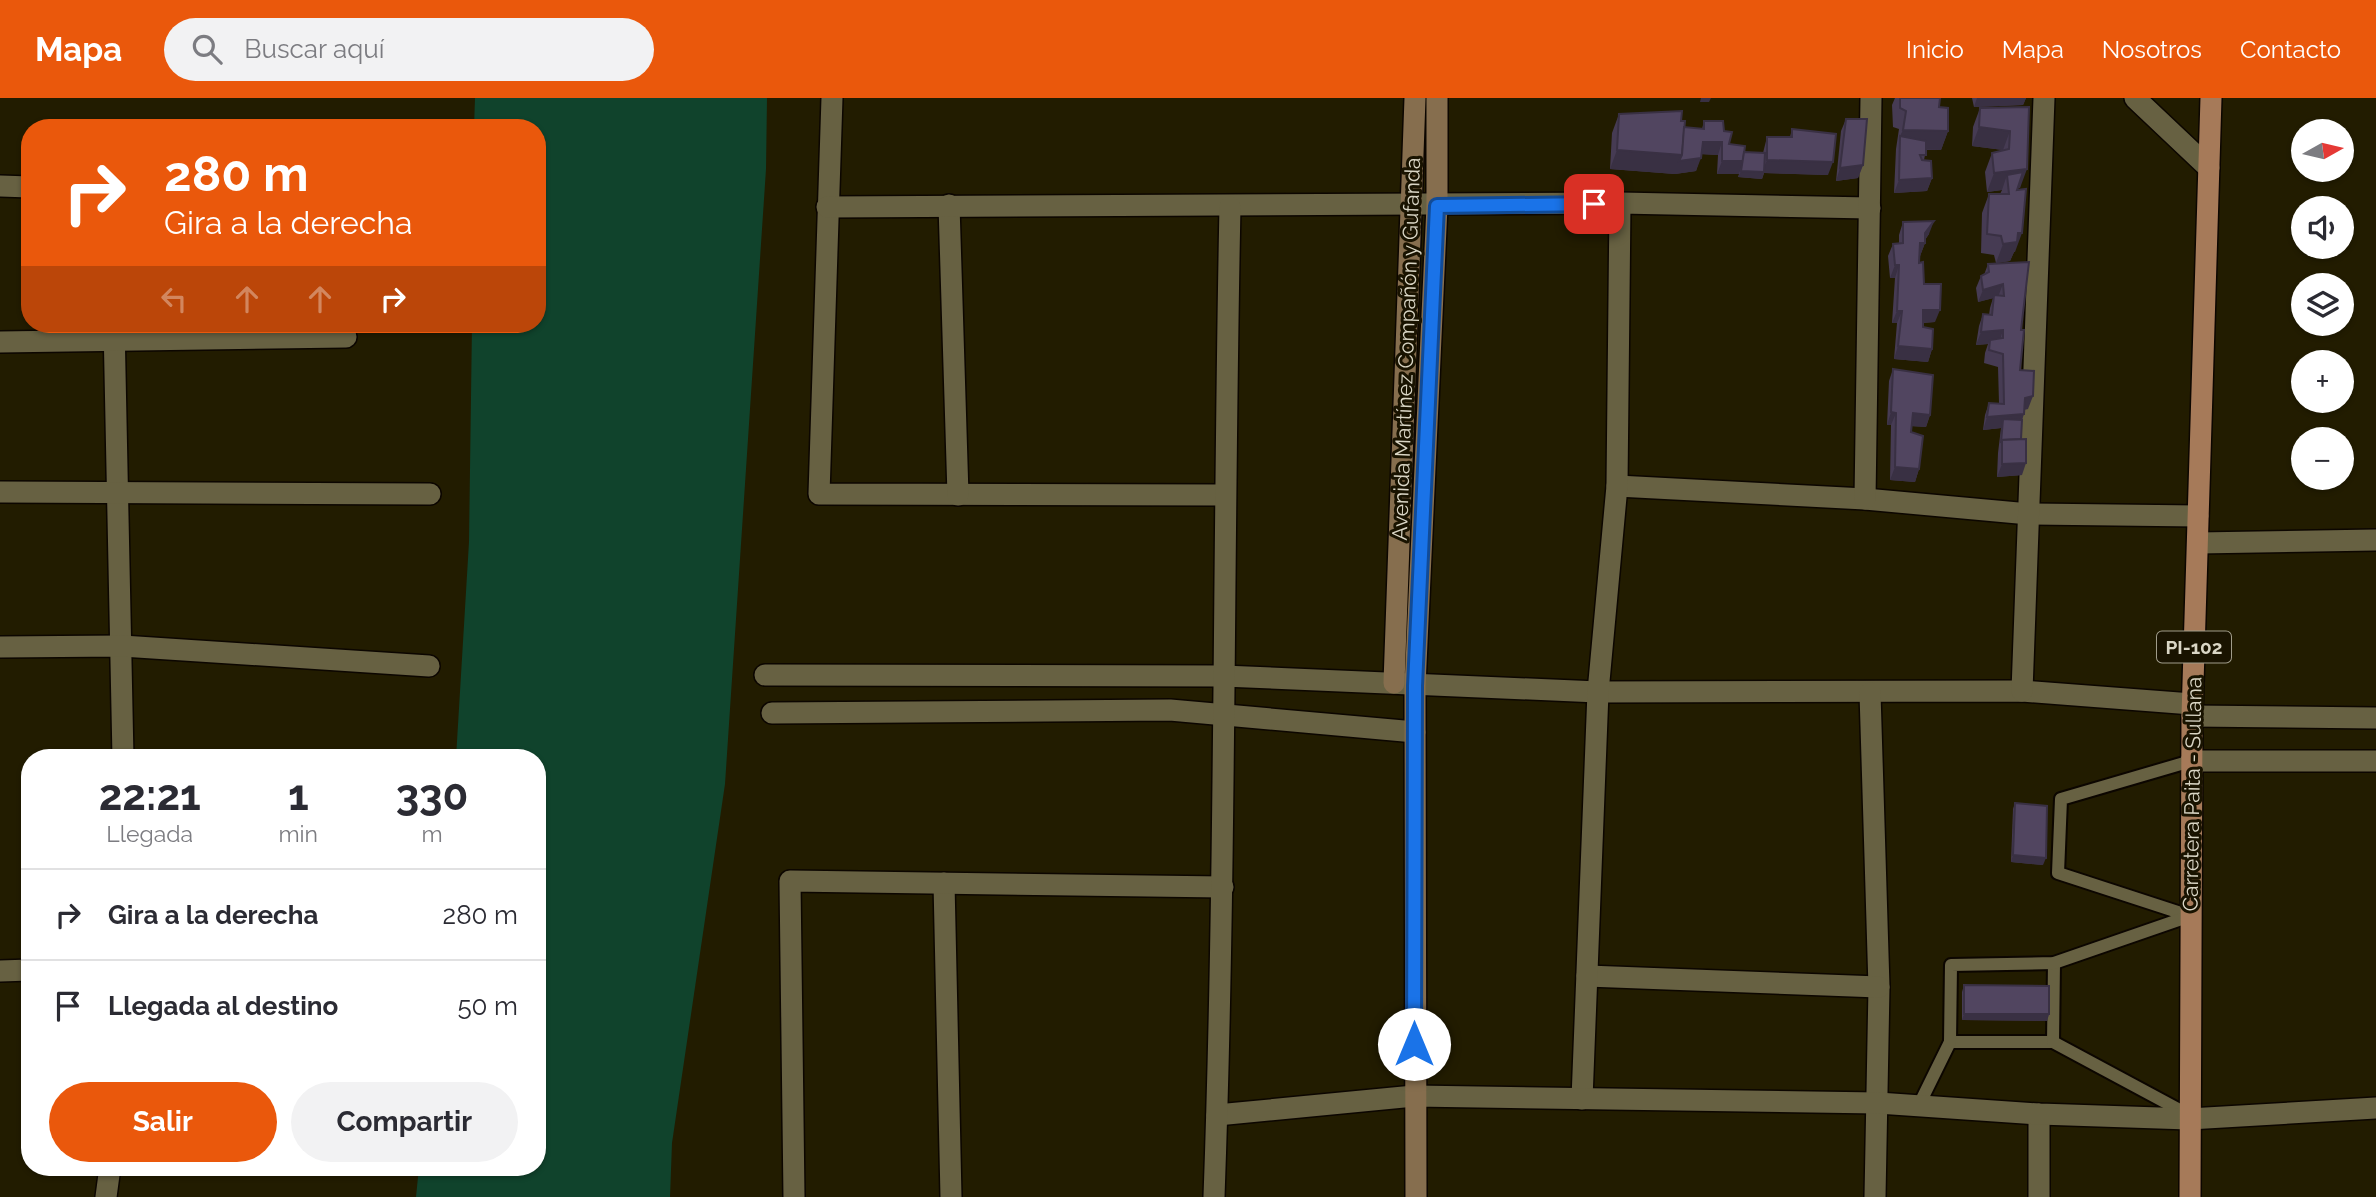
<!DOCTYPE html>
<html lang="es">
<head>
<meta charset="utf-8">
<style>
  :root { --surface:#fff; --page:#f2f2f3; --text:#2b2b33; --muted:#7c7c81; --line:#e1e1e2; --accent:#ea580c }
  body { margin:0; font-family:Raleway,sans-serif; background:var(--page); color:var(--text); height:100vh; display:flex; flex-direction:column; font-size:26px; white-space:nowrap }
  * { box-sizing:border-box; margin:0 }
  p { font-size:23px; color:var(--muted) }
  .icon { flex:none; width:38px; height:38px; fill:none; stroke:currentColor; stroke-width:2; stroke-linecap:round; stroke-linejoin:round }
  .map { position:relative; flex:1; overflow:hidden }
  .sheet { position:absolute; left:21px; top:651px; width:525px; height:427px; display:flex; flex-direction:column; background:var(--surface); border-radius:28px; box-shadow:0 2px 5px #0004 }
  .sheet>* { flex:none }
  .hud { position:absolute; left:21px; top:21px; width:525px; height:214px; border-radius:28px; box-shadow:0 2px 5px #0004; background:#ea580c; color:#fff; overflow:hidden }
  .needle { width:46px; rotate:82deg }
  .tools { position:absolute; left:2291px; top:21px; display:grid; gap:14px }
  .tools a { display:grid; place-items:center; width:63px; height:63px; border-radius:50%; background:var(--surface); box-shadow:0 2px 5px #0004; font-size:35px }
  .pin { position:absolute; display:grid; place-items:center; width:60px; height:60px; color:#fff; margin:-30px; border-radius:14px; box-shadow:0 4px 10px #0006 }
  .me { position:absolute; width:77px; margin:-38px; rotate:0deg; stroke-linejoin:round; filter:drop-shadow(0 0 5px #0008) }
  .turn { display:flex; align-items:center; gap:24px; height:147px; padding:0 28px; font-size:32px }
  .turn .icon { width:91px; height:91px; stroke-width:2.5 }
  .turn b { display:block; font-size:49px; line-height:60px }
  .lanes { display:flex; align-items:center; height:66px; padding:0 28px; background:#0003; justify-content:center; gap:35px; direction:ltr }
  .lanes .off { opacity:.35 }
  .eta { display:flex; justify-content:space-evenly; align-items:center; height:119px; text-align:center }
  .eta b { font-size:42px; font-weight:700; line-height:49px }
  .primary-button { display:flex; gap:14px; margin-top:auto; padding:14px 28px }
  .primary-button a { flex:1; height:80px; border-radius:42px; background:var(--accent); color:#fff; font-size:28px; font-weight:700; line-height:80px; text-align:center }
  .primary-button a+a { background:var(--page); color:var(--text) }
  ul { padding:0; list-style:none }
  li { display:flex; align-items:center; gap:21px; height:91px; padding:0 28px; border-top:2px solid var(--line) }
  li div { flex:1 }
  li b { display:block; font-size:26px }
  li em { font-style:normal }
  header { display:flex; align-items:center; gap:42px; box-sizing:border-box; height:98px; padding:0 35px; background:var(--accent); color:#fff }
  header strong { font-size:33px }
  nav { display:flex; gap:38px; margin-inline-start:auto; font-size:24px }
  .search { width:490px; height:63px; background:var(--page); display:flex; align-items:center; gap:18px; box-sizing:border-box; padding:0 24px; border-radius:38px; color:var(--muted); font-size:26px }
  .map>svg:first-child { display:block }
</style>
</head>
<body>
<header>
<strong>Mapa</strong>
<div class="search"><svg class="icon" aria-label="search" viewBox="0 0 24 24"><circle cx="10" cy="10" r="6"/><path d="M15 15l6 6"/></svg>Buscar aquí</div>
<nav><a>Inicio</a><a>Mapa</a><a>Nosotros</a><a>Contacto</a></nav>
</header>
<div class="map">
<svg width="2376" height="1099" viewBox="0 0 2376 1099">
  <rect width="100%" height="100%" fill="#221c00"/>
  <polygon fill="#10432c" points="475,0 767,0 766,71 725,686 672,1045 670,1099 416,1099 419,1069 537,1069 537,660 456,660 469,444 472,226 537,226 537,30 474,30"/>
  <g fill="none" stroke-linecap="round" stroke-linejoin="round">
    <defs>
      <g id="lane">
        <polyline points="2190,818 2058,775 2061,701 2191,663"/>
        <polyline points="1950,944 2053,944 2189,1017"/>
        <polyline points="2053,944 2054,865"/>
        <polyline points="1919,1007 1950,944 1951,867 2054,865 2190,818"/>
      </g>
      <g id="street">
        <polyline points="832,0 819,396 1224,397"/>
        <polyline points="2135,0 2209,70"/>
        <polyline points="0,88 30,89"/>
        <polyline points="949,107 958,397"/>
        <polyline points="827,109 1620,105 1870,110"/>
        <polyline points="114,226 123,660"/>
        <polyline points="0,244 346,239"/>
        <polyline points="1617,388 1865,401 2029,416 2198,418"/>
        <polyline points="0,394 430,396"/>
        <polyline points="1865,401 1871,0"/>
        <polyline points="2198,445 2376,442"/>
        <polyline points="0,549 122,548 429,568"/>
        <polyline points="765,577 1223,578 1598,594 2022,593 2192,606"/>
        <polyline points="2022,593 2044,0"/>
        <polyline points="1870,595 1879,889 1875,1099"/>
        <polyline points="772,615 1170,612 1415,634"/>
        <polyline points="2192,618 2376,620"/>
        <polyline points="2191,663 2376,663"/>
        <polyline points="944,785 951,1099"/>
        <polyline points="0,873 30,872"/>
        <polyline points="1587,878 1879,889"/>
        <polyline points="1582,1001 1598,594 1617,388 1620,105"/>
        <polyline points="2039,1016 2039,1099"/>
        <polyline points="1217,1017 1414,998 1878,1005 2039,1016 2189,1021 2376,1010"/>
        <polyline points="106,1099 110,1069"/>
        <polyline points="794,1099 790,783 1223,789"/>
        <path d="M1214 1099C1226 769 1223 439 1230 109"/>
      </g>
      <g id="secondary">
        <polyline points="1394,585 1415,0"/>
        <polyline points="1416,1099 1415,588 1437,108 1437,0"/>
      </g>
      <polyline id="primary" points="2190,1099 2192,618 2211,0"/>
    </defs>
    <use href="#lane" stroke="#0c0600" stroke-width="16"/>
    <use href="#street" stroke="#0c0600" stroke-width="24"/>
    <use href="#secondary" stroke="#0c0600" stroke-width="24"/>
    <use href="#primary" stroke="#0c0600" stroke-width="24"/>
    <use href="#lane" stroke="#676142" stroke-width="12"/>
    <use href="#street" stroke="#676142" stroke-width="21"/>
    <use href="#secondary" stroke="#866e4e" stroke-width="21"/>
    <use href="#primary" stroke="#a67a59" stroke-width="21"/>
  </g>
  <g fill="#463b53">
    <polygon points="1895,0 1940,0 1939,9 1948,33 1941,52 1926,52 1924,62 1932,80 1927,93 1894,95 1896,51 1899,31 1893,29 1892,7"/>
    <polygon points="1972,0 2026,0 2023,7 1974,9"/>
    <polygon points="2029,9 2020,90 2018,90 2015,154 2014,154 2010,163 1996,165 1994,157 1981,155 1982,115 1989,96 2000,96 2002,92 1987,94 1985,74 1992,55 2003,52 1972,48 1973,29 1980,10"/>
    <polygon points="1619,16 1681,23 1684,29 1702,31 1704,23 1724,33 1729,46 1744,54 1763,55 1767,39 1790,39 1792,31 1828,77 1764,75 1762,81 1738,79 1739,76 1717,76 1718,57 1701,56 1696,73 1675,76 1610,71 1612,35"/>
    <polygon points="1846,21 1863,67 1858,80 1836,83 1841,33"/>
    <polygon points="1903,124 1929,136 1925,142 1925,145 1920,158 1919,165 1924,186 1935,224 1923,225 1923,229 1932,251 1928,264 1894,261 1897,225 1892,225 1895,180 1890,180 1888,158 1893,146 1899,145 1899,137"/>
    <polygon points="2029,164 2021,232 2020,272 2028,311 2024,312 2022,322 2021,341 2022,377 1997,379 1998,355 2001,330 1983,332 1985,317 1989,305 1999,305 1998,269 1984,265 1985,255 1988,246 1976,247 1979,228 1983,216 1989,217 1990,210 1993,200 1978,204 1976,190 1981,178 1984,177 1988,166"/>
    <polygon points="1893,271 1930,317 1926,329 1912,328 1911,334 1919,371 1915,384 1890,382 1891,327 1887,327 1889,283"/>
    <polygon points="2015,705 2043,767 2011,764 2013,711"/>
    <polygon points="1964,887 2049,916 2047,923 1962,922 1962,894"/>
  </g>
  <g fill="#393043">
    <polygon points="1701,0 1711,0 1709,4 1700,4"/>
    <polygon points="1977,0 2026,0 2023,7 1974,9"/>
    <polygon points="1979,29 2010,33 2003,52 1972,48"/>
    <polygon points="1903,32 1948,33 1941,52 1900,51 1900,38"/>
    <polygon points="1703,44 1722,44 1718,57 1698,56"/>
    <polygon points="1617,52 1682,57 1701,60 1696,73 1675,76 1610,71"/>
    <polygon points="1767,62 1833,64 1828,77 1764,75 1762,81 1738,79 1741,73 1762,74"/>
    <polygon points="1722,63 1743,63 1739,76 1717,76"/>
    <polygon points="1863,67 1858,80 1836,83 1840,70"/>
    <polygon points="2027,71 2020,90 2008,91 2007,77 2002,92 1987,94 1994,75"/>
    <polygon points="1932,80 1927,93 1894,95 1899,82"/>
    <polygon points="1934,123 1929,136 1922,145 1925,145 1920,158 1916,158 1925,135"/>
    <polygon points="2018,135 2022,135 2015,154 2014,154 2010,163 1996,165 2003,146"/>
    <polygon points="1895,167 1899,167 1895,180 1890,180"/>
    <polygon points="2003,186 1998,199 1978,204 1983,192"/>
    <polygon points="1923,212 1940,212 1935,224 1918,225"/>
    <polygon points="1897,213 1902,213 1897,225 1892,225"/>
    <polygon points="2003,232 1999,245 1990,242 1988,246 1976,247 1981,234"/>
    <polygon points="1898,248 1932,251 1928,264 1894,261"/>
    <polygon points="2033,298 2028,311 2020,312 2025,300"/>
    <polygon points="1891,314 1896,315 1891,327 1887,327"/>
    <polygon points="1913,315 1930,317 1926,329 1908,328"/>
    <polygon points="2024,316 2020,328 1983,332 1987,319"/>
    <polygon points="2026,365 2022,377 1997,379 2002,366"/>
    <polygon points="1895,369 1919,371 1915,384 1890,382"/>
    <polygon points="2013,757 2046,760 2043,767 2011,764"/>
    <polygon points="1964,916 2049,916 2047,923 1962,922"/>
  </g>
  <g fill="#514560" stroke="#393043" stroke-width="2">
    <polygon points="1900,0 1940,0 1939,9 1948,10 1948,33 1903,32 1906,13 1900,10"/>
    <polygon points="2029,9 2027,71 1994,75 1992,55 2009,51 2010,33 1979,29 1980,10"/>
    <polygon points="1682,13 1681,23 1685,23 1682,57 1617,52 1619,16"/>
    <polygon points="1846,21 1867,21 1863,67 1840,70"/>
    <polygon points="1704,23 1723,23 1724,33 1732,34 1729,46 1745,48 1743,63 1722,63 1722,44 1703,44 1701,60 1679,63 1682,57 1684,29 1704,31"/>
    <polygon points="1792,31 1836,36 1833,64 1767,62 1767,39 1792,39"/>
    <polygon points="1900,38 1926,43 1926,57 1920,57 1922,62 1931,63 1932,80 1899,82"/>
    <polygon points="1744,54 1765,55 1764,74 1741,73"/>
    <polygon points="2023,74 2017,92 2026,91 2022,135 2018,135 2017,144 2003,146 2001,138 1987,136 1989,96 2009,96 2007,77"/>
    <polygon points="1934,123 1925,135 1925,145 1920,145 1919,165 1923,164 1924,186 1941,186 1940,212 1923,212 1923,229 1933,231 1932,251 1898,248 1902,213 1897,213 1899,167 1895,167 1893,146 1903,145 1903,124"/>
    <polygon points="2029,164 2021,232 2024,232 2020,272 2034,273 2033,298 2025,300 2024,316 1987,319 1989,305 2004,306 2003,256 1989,252 1990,242 2003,240 2003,232 1981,234 1983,216 1992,217 1994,197 2004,198 2003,186 1983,192 1981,178 1989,174 1988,166"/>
    <polygon points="1893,271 1933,277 1930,317 1913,315 1911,334 1923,338 1919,371 1895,369 1896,315 1891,314"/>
    <polygon points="2003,321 2022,322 2021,341 2002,342 2001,345"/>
    <polygon points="2026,341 2026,365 2002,366 2002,342"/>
    <polygon points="2015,705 2047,708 2046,760 2013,757"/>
    <polygon points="1964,887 2049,888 2049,916 1964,916"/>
  </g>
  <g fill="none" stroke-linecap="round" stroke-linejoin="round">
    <defs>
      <polyline id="route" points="1414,946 1415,588 1437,108 1594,106"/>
    </defs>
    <use href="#route" stroke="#114b97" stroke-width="18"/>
    <use href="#route" stroke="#1a73e8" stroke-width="12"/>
  </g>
  <g text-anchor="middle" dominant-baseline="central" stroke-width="6" stroke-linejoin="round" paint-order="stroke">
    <rect fill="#191300" stroke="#a09c8a" stroke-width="2" x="2157" y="533.5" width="74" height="31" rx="5"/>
    <g font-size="19" font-weight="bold" fill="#dad6c5">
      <text x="2194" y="549">PI-102</text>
    </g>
    <g font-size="21" fill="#dad6c5" stroke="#191300">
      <text transform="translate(1406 251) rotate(-88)">Avenida Martínez Compañón y Gufanda</text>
      <text transform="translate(2192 696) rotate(-89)">Carretera Paita - Sullana</text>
    </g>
  </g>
</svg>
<div class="tools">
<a><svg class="needle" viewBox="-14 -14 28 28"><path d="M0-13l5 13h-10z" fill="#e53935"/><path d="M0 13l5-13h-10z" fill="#7c7c81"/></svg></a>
<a><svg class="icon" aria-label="sound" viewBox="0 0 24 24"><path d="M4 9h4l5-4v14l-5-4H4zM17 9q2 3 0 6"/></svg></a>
<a><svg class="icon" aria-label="layers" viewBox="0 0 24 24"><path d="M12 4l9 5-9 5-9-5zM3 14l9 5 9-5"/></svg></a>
<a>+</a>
<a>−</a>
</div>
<div class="pin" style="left:1594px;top:106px;background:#d93025"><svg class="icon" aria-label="arrive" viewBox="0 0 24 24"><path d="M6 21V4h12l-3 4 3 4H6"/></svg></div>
<svg class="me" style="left:1414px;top:946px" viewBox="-20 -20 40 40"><circle r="19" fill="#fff"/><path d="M0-13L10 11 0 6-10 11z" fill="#1a73e8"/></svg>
<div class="hud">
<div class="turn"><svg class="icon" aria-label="right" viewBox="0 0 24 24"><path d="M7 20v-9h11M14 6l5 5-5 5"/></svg><div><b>280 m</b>Gira a la derecha</div></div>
<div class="lanes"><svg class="icon off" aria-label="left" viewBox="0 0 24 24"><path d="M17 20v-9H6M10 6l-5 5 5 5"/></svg><svg class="icon off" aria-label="ahead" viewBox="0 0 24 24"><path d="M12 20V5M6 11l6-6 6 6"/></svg><svg class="icon off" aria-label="ahead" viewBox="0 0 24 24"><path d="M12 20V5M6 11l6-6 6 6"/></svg><svg class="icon" aria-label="right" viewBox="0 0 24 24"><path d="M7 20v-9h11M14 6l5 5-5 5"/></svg></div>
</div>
<section class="sheet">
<div class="eta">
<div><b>22:21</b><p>Llegada</p></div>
<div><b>1</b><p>min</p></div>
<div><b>330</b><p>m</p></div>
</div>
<ul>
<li><svg class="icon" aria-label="right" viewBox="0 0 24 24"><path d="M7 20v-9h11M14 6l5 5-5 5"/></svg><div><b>Gira a la derecha</b></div><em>280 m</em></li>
<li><svg class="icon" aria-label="arrive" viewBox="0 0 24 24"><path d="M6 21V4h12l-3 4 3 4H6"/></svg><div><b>Llegada al destino</b></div><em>50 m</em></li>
</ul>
<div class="primary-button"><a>Salir</a><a>Compartir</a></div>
</section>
</div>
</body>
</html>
